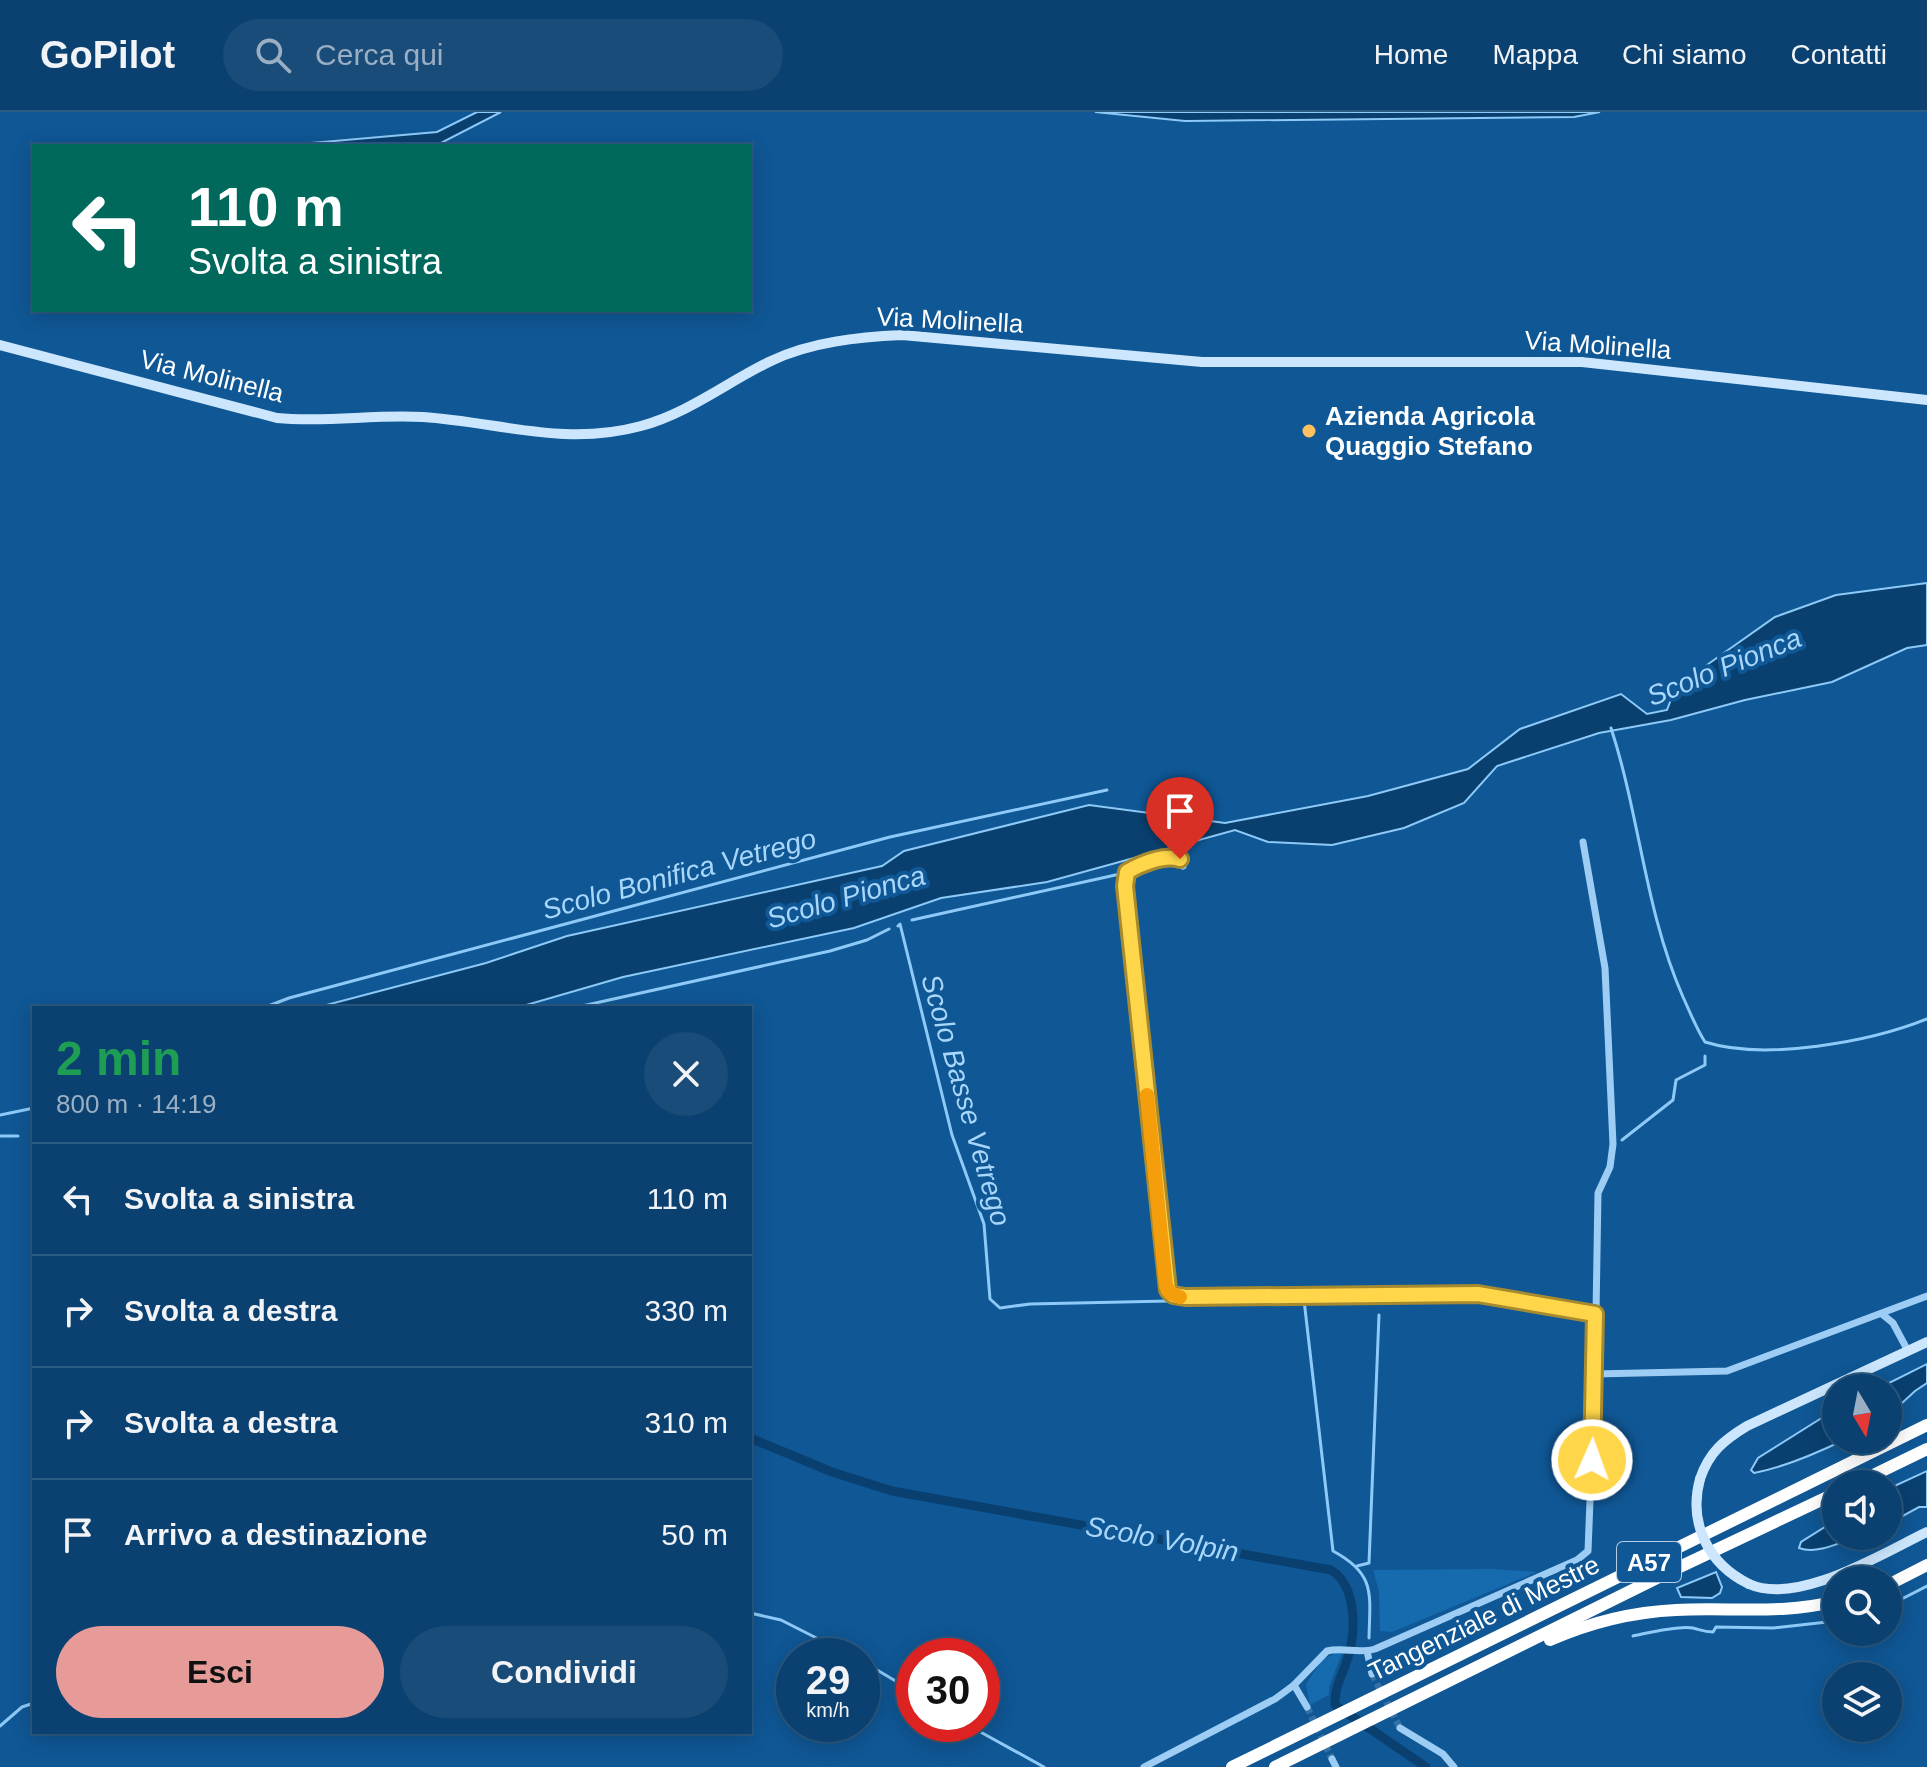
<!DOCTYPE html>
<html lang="it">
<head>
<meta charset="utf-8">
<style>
  :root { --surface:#0b4170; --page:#194c78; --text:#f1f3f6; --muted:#9aafc3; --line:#2b5a83; --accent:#e69b98 }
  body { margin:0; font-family:Helvetica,sans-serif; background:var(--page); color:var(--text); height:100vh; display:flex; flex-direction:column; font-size:30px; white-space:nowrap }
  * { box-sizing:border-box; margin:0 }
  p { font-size:26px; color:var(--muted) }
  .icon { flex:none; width:44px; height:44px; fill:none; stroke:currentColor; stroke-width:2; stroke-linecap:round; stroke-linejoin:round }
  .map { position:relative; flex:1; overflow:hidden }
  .drawer { position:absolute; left:32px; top:894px; width:720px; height:728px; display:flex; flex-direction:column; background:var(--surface); border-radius:0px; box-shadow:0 4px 20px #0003,0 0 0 2px var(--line) }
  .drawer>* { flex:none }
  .banner { position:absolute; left:32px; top:32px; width:720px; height:168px; border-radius:0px; box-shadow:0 4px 20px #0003,0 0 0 2px var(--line); background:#00695c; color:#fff; overflow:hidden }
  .needle { width:52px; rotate:170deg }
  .tools { position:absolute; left:1822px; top:1262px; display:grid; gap:16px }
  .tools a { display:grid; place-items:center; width:80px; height:80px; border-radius:50%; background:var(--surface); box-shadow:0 4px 20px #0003,0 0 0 2px var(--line); font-size:40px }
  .speed { position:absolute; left:776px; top:1526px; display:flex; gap:16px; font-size:40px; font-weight:700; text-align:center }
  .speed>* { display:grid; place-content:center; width:104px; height:104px; border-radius:50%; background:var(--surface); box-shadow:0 4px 20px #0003,0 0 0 2px var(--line); line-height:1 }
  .speed small { font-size:20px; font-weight:400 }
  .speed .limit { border:12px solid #d22; background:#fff; color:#111 }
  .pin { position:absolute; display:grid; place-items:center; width:68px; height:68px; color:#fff; margin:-82px -34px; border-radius:50% 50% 50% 0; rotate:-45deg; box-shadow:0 0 8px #0007 }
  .pin .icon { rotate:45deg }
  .me { position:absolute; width:88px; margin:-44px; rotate:2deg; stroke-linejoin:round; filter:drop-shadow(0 0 6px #0008) }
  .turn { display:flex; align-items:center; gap:28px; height:168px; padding:0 24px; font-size:36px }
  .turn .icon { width:104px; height:104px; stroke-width:2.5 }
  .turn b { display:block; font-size:56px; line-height:68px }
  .round { display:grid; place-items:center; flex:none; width:84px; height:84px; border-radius:42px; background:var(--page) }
  .head { display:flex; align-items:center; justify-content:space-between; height:136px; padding:0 24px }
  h1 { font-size:48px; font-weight:700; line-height:60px; color:#1e9e55 }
  .primary-button { display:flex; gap:16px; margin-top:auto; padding:16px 24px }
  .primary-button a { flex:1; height:92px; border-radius:48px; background:var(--accent); color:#111; font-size:32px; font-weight:700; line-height:92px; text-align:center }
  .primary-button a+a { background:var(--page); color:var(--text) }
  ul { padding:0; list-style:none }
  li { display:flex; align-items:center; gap:24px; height:112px; padding:0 24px; border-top:2px solid var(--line) }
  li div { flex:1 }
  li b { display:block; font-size:30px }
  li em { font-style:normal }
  header { display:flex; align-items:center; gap:48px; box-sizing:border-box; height:112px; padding:0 40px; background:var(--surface); border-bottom:2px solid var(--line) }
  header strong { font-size:38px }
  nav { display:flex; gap:44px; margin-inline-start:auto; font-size:28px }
  .search { width:560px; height:72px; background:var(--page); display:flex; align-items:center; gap:20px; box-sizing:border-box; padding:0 28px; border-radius:44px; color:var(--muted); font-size:30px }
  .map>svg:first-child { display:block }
</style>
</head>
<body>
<header>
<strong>GoPilot</strong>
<div class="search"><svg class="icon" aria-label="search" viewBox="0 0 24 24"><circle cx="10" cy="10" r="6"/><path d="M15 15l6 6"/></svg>Cerca qui</div>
<nav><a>Home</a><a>Mappa</a><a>Chi siamo</a><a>Contatti</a></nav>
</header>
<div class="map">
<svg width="1927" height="1655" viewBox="0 0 1927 1655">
  <rect width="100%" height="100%" fill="#0f5795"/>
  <g fill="#166baf">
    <polygon points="1493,1457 1537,1460 1392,1520 1380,1519 1379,1479 1373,1458"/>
    <polygon points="1336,1541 1342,1541 1329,1575 1329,1583 1310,1593 1306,1572 1322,1548"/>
  </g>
  <g fill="#094070" stroke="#8ecaf8" stroke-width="2">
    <polygon points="477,0 501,0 439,32 277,34 437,20"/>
    <polygon points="1095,0 1600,0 1574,5 1185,9"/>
    <polygon points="1927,471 1927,533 1907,536 1832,570 1745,588 1671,608 1599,621 1497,654 1464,691 1404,716 1332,733 1268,730 1235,718 1047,770 941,786 854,816 623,865 516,896 315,896 486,851 567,824 882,754 904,739 1089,693 1225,711 1368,684 1468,657 1520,617 1621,582 1647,602 1667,598 1678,569 1704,555 1775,505 1836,483"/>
    <polygon points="1927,1252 1927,1271 1915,1279 1888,1304 1888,1276 1879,1276"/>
    <path d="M1836 1297V1328H1844C1815 1342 1785 1355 1754 1361L1751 1358 1758 1346Z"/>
    <polygon points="1927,1359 1927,1395 1919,1395 1888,1412 1888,1377"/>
    <path d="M1836 1408V1424H1859C1841 1430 1817 1443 1799 1436L1801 1430Z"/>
    <polygon points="1716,1460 1722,1475 1720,1481 1712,1486 1681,1485 1677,1476"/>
  </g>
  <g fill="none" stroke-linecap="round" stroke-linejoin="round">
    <g stroke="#8ecaf8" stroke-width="3">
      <path d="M1611 616C1640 705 1645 799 1683 885 1690 900 1696 916 1705 930 1765 949 1870 930 1927 907"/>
      <polyline points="912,808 1120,762"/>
      <polyline points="898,814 900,812 952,1023 984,1112 990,1187 1000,1196 1030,1192 1215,1188"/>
      <polyline points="263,896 289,886 890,725 1107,678"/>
      <polyline points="573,896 830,839 867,828 889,817"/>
      <polyline points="0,1003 34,996"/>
      <polyline points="0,1024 18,1024"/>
      <polyline points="1622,1028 1673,988 1676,968 1705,953 1705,944"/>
      <polyline points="1222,1188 1291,1188"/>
      <polyline points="1301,1188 1379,1187"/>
      <path d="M1304 1188 1333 1439C1376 1462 1370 1482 1369 1526"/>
      <polyline points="1357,1454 1369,1451 1379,1203"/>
      <polyline points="1888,1494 1927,1474"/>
      <polyline points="750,1501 781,1508 852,1544"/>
      <path d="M1633 1524C1648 1521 1679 1513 1693 1516 1701 1518 1704 1520 1713 1520L1716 1515 1773 1516 1836 1509"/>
      <polyline points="862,1549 914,1580"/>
      <polyline points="966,1612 1044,1655"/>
      <polyline points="0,1614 22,1595 34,1591"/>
    </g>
    <path stroke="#094070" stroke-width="9" d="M750 1326 832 1360 892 1379 1331 1458C1357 1474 1356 1519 1348 1545 1343 1563 1334 1574 1335 1593L1426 1655"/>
    <g stroke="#3370a5" stroke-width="7" stroke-dasharray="7 3.5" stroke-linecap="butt">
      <polyline points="1372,1562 1400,1616"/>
      <polyline points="1307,1595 1332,1647"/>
    </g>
    <g stroke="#9dcdf4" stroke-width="7">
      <path d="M1183 754 1180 747C1164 742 1140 752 1127 760L1125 774 1164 1162 1170 1181 1185 1185 1478 1182 1595 1202"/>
      <polyline points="1882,1202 1893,1211 1908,1239"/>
      <polyline points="1595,1262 1727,1259 1927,1184"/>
      <polyline points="1367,1539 1372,1562"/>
      <polyline points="1294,1573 1307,1595"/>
      <polyline points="1400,1616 1443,1642 1454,1655"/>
      <polyline points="1332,1647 1336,1655"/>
      <path d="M1144 1655 1275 1587 1294 1573 1327 1539C1343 1535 1359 1542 1375 1537L1577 1448 1588 1439 1595 1262 1598 1081 1610 1055 1613 1032 1605 856 1583 730"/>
    </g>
    <g stroke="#cce7fd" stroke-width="10">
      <path d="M0 233 277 306C326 311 374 302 423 305 499 310 564 335 641 314 689 301 727 270 771 249 810 230 859 225 902 223L1202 250H1582L1927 288"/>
      <path d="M1700 1367C1709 1340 1724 1328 1747 1314L1927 1230"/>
      <path d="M1749 1472C1798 1494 1881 1442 1927 1420"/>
    </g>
    <g stroke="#fff" stroke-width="12">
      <polyline points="1855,1372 1927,1337"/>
      <polyline points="1888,1473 1927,1453"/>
      <path d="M1550 1528C1589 1511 1633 1500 1676 1498 1729 1495 1783 1503 1836 1489"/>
      <polyline points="1232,1655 1927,1313"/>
      <polyline points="1275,1655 1669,1460 1836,1381"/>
    </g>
    <path stroke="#cce7fd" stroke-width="10" d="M1700 1367C1688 1411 1708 1452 1749 1472"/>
  </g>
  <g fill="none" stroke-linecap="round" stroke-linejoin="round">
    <defs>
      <path id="route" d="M1180 747C1164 742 1140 752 1127 760L1125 774 1168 1178 1173 1183 1185 1185 1478 1182 1595 1202 1592 1348"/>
    </defs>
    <use href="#route" stroke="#a68a30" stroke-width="20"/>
    <use href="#route" stroke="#ffd54a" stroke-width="14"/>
    <polyline stroke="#f59e0b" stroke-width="14" points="1147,983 1166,1174 1170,1181 1180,1185"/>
  </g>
  <circle fill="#ffc160" stroke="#0f5795" stroke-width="3" cx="1309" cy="319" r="8"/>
  <g text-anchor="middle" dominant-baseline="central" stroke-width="8" stroke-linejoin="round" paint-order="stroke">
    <rect fill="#0f5795" stroke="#b7cddf" stroke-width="2" x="1617" y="1430" width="64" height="40" rx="6"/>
    <g font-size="24" font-weight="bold" fill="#fff">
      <text x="1649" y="1450">A57</text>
    </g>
    <g font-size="26" fill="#fff" stroke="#0f5795">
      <text transform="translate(950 208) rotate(3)">Via Molinella</text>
      <text transform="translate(1598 233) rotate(4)">Via Molinella</text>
      <text transform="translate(212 264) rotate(14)">Via Molinella</text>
      <text transform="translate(1484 1506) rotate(-26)">Tangenziale di Mestre</text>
    </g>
    <g font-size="26" font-weight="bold" fill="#fff" stroke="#0f5795" text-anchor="start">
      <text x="1325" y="304">Azienda Agricola<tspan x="1325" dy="30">Quaggio Stefano</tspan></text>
    </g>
    <g font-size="28" font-style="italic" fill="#a9d7fb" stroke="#0f5795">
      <text transform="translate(1724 555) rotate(-22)">Scolo Pionca</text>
      <text transform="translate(679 762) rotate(-15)">Scolo Bonifica Vetrego</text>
      <text transform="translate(846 785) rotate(-16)">Scolo Pionca</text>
      <text transform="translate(966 988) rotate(74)">Scolo Basse Vetrego</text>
      <text transform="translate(1162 1427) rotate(10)">Scolo Volpin</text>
    </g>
  </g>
</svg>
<div class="tools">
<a><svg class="needle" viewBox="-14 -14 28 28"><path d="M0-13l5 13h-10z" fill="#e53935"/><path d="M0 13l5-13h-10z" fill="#9aafc3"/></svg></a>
<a><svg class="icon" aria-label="sound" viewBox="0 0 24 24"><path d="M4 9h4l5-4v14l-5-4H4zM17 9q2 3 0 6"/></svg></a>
<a><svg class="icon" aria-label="search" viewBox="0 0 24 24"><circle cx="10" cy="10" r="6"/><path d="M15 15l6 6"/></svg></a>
<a><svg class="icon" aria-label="layers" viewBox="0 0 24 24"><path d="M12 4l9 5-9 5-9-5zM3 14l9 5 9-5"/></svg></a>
</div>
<div class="speed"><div>29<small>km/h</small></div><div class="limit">30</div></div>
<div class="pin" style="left:1180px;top:747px;background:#d93025"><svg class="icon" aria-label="arrive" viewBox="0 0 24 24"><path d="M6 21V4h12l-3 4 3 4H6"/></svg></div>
<svg class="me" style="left:1592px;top:1348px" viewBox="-20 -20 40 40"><circle r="17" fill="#ffd54a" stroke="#fff" stroke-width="3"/><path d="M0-11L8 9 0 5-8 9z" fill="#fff"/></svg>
<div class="banner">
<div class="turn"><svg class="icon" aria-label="left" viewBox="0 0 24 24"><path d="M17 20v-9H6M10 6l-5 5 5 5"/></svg><div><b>110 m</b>Svolta a sinistra</div></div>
</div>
<section class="drawer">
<div class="head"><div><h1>2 min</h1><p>800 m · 14:19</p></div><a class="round"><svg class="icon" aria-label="close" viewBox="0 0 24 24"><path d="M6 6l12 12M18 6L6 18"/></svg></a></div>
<ul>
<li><svg class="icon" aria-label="left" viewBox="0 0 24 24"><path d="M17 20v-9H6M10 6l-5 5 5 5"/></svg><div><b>Svolta a sinistra</b></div><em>110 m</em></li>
<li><svg class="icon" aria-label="right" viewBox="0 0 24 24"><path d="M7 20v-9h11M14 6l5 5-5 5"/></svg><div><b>Svolta a destra</b></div><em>330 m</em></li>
<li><svg class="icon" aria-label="right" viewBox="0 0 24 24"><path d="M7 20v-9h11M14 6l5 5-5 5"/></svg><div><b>Svolta a destra</b></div><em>310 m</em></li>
<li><svg class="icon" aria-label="arrive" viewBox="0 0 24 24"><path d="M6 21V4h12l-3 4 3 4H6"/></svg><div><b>Arrivo a destinazione</b></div><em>50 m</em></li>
</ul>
<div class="primary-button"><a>Esci</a><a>Condividi</a></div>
</section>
</div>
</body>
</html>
